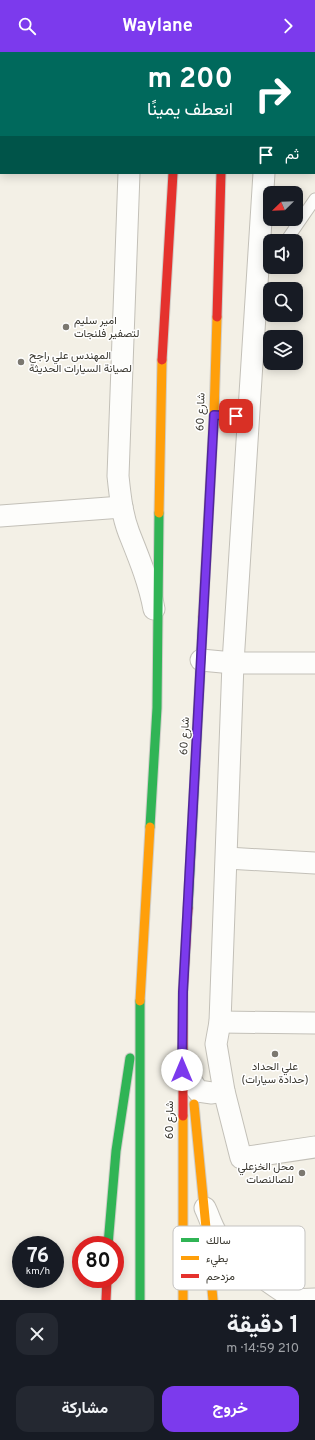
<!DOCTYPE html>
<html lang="ar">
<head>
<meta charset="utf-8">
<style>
  :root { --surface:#171b24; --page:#242831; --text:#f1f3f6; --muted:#9ea1a6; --accent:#7c3aed }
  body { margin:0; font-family:Overpass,Vazirmatn,sans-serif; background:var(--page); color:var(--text); direction:rtl; height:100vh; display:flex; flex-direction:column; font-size:15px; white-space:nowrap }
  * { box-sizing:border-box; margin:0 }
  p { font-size:13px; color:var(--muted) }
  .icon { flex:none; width:22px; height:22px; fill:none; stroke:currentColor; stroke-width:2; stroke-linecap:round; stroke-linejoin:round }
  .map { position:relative; height:1248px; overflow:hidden; direction:ltr }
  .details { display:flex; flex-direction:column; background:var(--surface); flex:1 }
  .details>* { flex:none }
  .banner { position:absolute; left:0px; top:0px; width:315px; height:122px; box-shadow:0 2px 10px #0003; direction:rtl; background:#00695c; color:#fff; overflow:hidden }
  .needle { width:26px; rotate:247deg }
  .buttons { position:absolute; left:263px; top:134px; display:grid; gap:8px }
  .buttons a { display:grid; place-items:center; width:40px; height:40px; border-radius:8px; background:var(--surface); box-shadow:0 2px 10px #0003; font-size:20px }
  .speed { position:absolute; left:12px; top:1184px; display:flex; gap:8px; font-size:20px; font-weight:700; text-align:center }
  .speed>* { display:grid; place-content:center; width:52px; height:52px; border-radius:50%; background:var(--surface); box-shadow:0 2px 10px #0003; line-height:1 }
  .speed small { font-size:10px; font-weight:400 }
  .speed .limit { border:6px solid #d22; background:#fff; color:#111 }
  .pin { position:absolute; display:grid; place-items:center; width:34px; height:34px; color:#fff; margin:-17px; border-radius:8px; box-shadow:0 2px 6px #0006 }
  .me { position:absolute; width:44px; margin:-22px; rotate:0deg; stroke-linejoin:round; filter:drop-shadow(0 0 3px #0008) }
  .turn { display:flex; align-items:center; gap:14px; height:84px; padding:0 16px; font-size:18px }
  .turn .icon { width:52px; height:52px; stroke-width:2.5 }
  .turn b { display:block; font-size:28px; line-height:34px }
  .then { display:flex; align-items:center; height:38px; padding:0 16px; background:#0003; gap:8px; font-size:15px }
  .round { display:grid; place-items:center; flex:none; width:42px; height:42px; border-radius:12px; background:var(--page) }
  .headline { display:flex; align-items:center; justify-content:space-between; height:68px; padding:0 16px }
  h1 { font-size:24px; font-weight:700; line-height:30px }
  .primary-button { display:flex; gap:8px; margin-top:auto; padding:8px 16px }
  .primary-button a { flex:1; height:46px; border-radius:12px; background:var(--accent); color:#fff; font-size:16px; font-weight:700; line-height:46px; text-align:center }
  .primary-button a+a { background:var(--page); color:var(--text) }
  header { display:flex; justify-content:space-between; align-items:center; height:52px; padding:0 16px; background:var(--accent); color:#fff; font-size:18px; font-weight:700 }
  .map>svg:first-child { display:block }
</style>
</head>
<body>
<header><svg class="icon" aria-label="forward" viewBox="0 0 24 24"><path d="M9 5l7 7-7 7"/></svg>Waylane<svg class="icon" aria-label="search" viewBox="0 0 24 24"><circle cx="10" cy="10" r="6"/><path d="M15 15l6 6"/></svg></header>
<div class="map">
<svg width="315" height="1248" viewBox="0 0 315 1248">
  <rect width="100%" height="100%" fill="#f3f0e6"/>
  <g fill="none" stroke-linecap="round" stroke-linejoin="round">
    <defs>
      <polyline id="lane" points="286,189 315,147"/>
      <g id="street">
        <polyline points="134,1 134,0"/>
        <polyline points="271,1 271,0"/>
        <polyline points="0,77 1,77"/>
        <path d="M129 121 118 424C120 443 122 463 129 481 139 506 149 530 154 557"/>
        <polyline points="264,121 233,611 220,970 216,992 224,1039 241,1106 315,1095"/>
        <polyline points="0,464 122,455"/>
        <polyline points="201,608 233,611 315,611"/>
        <polyline points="227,806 315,811"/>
        <polyline points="220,970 315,971"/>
        <polyline points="192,1030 198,1039 212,1041 224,1039"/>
        <path d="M205 1156C209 1164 212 1175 217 1182 236 1209 267 1229 294 1247"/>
        <polyline points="291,1248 315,1247"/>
      </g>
      <g id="fast">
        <polyline points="225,0 225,1"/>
        <polyline points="214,363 248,364"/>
        <polyline points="150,775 157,656 159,461"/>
        <polyline points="188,856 203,565"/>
        <polyline points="140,949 140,1248"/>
        <polyline points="108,1193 116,1099 130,1006"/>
      </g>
      <g id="slow">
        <polyline points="159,461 162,308"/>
        <polyline points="203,565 214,363 217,265"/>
        <polyline points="140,949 150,775"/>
        <polyline points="194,1052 213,1248"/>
        <polyline points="183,1064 183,1248"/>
      </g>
      <g id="jam">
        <polyline points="179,1 180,0"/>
        <polyline points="217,265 221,121"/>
        <polyline points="162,308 173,121"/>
        <polyline points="183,1064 183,941 188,856"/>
        <polyline points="106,1248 107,1227"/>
      </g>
    </defs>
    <use href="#lane" stroke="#c3c0b8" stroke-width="13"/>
    <use href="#street" stroke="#c3c0b8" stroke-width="23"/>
    <use href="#fast" stroke="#d0cec9" stroke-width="11"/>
    <use href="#slow" stroke="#d0cec9" stroke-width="11"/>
    <use href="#jam" stroke="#d0cec9" stroke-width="11"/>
    <use href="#lane" stroke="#fdfdfb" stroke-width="11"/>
    <use href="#street" stroke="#fdfdfb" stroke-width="21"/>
    <use href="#fast" stroke="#30b455" stroke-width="9"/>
    <use href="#slow" stroke="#ff9f0a" stroke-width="9"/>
    <use href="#jam" stroke="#e5322d" stroke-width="9"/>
  </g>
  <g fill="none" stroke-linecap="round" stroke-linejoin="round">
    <defs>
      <polyline id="route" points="182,1018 183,940 214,363 236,364"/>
    </defs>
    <use href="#route" stroke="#51269a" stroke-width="10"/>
    <use href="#route" stroke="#7c3aed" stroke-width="7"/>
  </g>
  <g fill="#7b7870" stroke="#fff" stroke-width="1.5">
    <circle cx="66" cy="275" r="4"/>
    <circle cx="21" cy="310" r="4"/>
    <circle cx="275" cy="1002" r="4"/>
    <circle cx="302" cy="1121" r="4"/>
  </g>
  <g text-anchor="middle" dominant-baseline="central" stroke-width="3" stroke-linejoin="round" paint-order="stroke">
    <g font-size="11" fill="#3a3830" stroke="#fff" text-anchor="start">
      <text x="74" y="269">امير سليم<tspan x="74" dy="13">لتصفير فلنجات</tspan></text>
      <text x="29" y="304">المهندس علي راجح<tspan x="29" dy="13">لصيانة السيارات الحديثة</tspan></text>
      <text x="275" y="1015" text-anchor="middle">علي الحداد<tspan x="275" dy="13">(حدادة سيارات)</tspan></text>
      <text x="294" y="1115" text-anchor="end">محل الخزعلي<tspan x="294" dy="13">للصالنصات</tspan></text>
    </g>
    <g font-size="11" fill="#3a3830" stroke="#fff">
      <text transform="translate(201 360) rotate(-88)">شارع 60</text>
      <text transform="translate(185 684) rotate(-87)">شارع 60</text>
      <text transform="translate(170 1068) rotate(-90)">شارع 60</text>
    </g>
  </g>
  <rect x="173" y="1174" width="132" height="64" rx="6" fill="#fff" stroke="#c4c3c1" stroke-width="1"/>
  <rect x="181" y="1186" width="18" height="4" fill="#30b455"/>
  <rect x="181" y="1204" width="18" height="4" fill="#ff9f0a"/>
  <rect x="181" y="1222" width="18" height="4" fill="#e5322d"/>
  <g font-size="11" fill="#3a3830">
    <text x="206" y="1192">سالك</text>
    <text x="206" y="1210">بطيء</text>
    <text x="206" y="1228">مزدحم</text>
  </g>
</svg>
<div class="buttons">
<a><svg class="needle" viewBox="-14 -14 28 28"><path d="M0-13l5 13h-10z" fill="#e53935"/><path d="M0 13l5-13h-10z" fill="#9ea1a6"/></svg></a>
<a><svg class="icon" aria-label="sound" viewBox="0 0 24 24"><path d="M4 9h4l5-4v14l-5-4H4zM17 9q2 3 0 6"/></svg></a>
<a><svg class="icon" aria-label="search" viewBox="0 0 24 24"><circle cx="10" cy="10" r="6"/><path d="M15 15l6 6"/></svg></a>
<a><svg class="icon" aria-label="layers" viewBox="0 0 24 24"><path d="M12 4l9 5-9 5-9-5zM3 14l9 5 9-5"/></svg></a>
</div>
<div class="speed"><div>76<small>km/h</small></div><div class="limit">80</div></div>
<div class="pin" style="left:236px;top:364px;background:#d93025"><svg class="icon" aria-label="arrive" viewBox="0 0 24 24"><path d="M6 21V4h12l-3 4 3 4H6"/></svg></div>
<svg class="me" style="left:182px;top:1018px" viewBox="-20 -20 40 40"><circle r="19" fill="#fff"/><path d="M0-13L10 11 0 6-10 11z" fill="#7c3aed"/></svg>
<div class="banner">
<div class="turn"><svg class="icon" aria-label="right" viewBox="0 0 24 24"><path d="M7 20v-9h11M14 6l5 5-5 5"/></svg><div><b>200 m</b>انعطف يمينًا</div></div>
<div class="then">ثم<svg class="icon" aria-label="arrive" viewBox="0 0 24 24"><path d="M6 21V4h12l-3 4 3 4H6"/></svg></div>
</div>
</div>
<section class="details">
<div class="headline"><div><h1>1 دقيقة</h1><p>210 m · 14:59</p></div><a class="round"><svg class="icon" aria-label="close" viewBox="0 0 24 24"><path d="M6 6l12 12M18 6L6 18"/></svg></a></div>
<div class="primary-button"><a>خروج</a><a>مشاركة</a></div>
</section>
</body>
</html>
